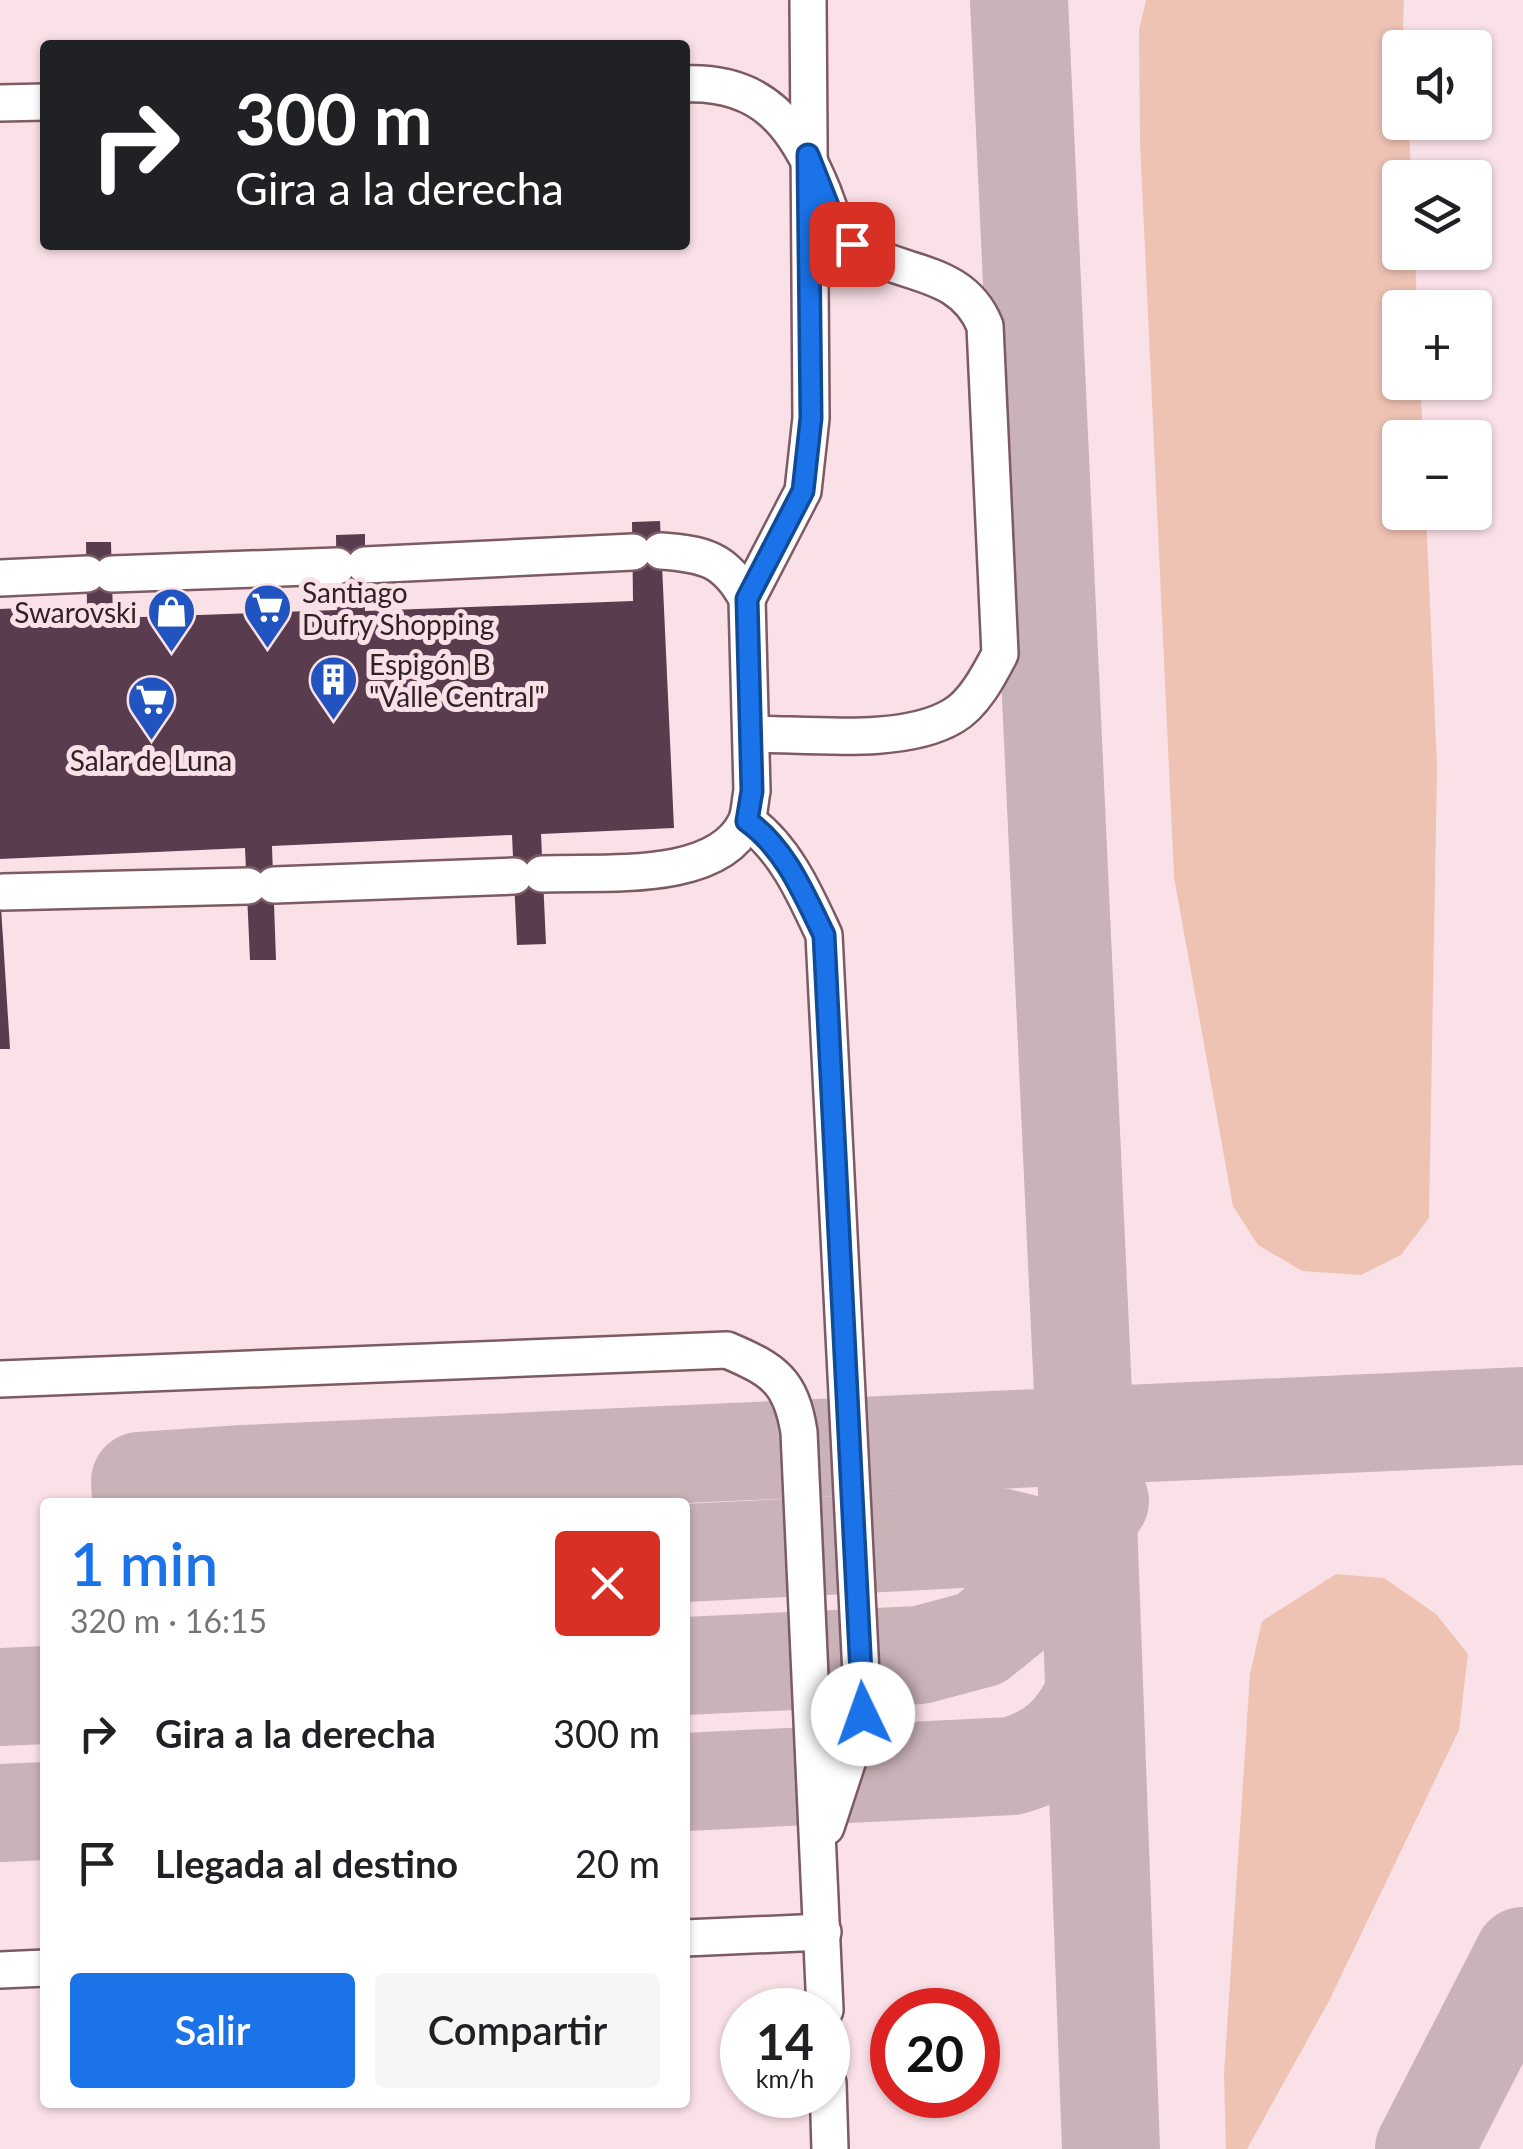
<!DOCTYPE html>
<html lang="es">
<head>
<meta charset="utf-8">
<style>
  :root { --surface:#fff; --page:#f6f6f6; --text:#202124; --muted:#757577; --accent:#1a73e8 }
  body { margin:0; font-family:Lato,sans-serif; background:var(--page); color:var(--text); height:100vh; display:flex; flex-direction:column; font-size:38px; white-space:nowrap }
  * { box-sizing:border-box; margin:0 }
  p { font-size:32px; color:var(--muted) }
  .icon { flex:none; width:55px; height:55px; fill:none; stroke:currentColor; stroke-width:2; stroke-linecap:round; stroke-linejoin:round }
  .map { position:relative; flex:1; overflow:hidden }
  .details { position:absolute; left:40px; top:1498px; width:650px; height:610px; display:flex; flex-direction:column; background:var(--surface); border-radius:10px; box-shadow:0 2px 8px #0004 }
  .details>* { flex:none }
  .banner { position:absolute; left:40px; top:40px; width:650px; height:210px; border-radius:10px; box-shadow:0 2px 8px #0004; background:#202124; color:#fff; overflow:hidden }
  .fabs { position:absolute; left:1382px; top:30px; display:grid; gap:20px }
  .fabs a { display:grid; place-items:center; width:110px; height:110px; border-radius:10px; background:var(--surface); box-shadow:0 2px 8px #0004; font-size:50px }
  .speed { position:absolute; left:720px; top:1988px; display:flex; gap:20px; font-size:50px; font-weight:700; text-align:center }
  .speed>* { display:grid; place-content:center; width:130px; height:130px; border-radius:50%; background:var(--surface); box-shadow:0 2px 8px #0004; line-height:1 }
  .speed small { font-size:25px; font-weight:400 }
  .speed .limit { border:15px solid #d22; background:#fff; color:#111 }
  .pin { position:absolute; display:grid; place-items:center; width:85px; height:85px; color:#fff; margin:-42px; border-radius:20px; box-shadow:0 5px 15px #0006 }
  .me { position:absolute; width:110px; margin:-55px; rotate:357deg; stroke-linejoin:round; filter:drop-shadow(0 0 8px #0008) }
  .turn { display:flex; align-items:center; gap:35px; height:210px; padding:0 30px; font-size:45px }
  .turn .icon { width:130px; height:130px; stroke-width:2.5 }
  .turn b { display:block; font-size:70px; line-height:85px }
  .round { display:grid; place-items:center; flex:none; width:105px; height:105px; border-radius:10px; background:var(--page) }
  .headline { display:flex; align-items:center; justify-content:space-between; height:170px; padding:0 30px }
  h1 { font-size:60px; font-weight:600; line-height:75px; color:var(--accent) }
  .primary-button { display:flex; gap:20px; margin-top:auto; padding:20px 30px }
  .primary-button a { flex:1; height:115px; border-radius:10px; background:var(--accent); color:#fff; font-size:40px; font-weight:600; line-height:115px; text-align:center }
  .primary-button a+a { background:var(--page); color:var(--text) }
  ul { padding:0; list-style:none }
  li { display:flex; align-items:center; gap:30px; height:130px; padding:0 30px }
  li div { flex:1 }
  li b { display:block; font-size:38px }
  li em { font-style:normal }
  .map>svg:first-child { display:block }
</style>
</head>
<body>
<div class="map">
<svg width="1523" height="2149" viewBox="0 0 1523 2149">
  <rect width="100%" height="100%" fill="#fae1e7"/>
  <g fill="#efc3b4">
    <polygon points="1146,0 1404,0 1400,122 1409,123 1411,177 1400,178 1400,252 1415,253 1417,307 1400,308 1400,382 1420,383 1423,437 1400,438 1400,512 1426,513 1437,766 1429,1218 1401,1255 1361,1275 1302,1271 1258,1245 1233,1206 1174,877 1140,142 1139,30"/>
    <polygon points="1336,1574 1384,1578 1436,1614 1468,1654 1459,1730 1329,2001 1247,2149 1226,2149 1224,2074 1250,1674 1262,1621"/>
  </g>
  <g fill="none" stroke-linecap="round" stroke-linejoin="round">
    <g stroke="#c9b2b8" stroke-width="98">
      <polyline points="1019,0 1085,1437 1111,2149"/>
      <polyline points="141,1502 140,1481 244,1474 1523,1416"/>
      <polyline points="685,1553 999,1537 1060,1552"/>
      <polyline points="685,1666 920,1655 980,1639 1037,1593 1060,1552 1100,1501"/>
      <polyline points="0,1697 45,1695"/>
      <path d="M685 1782 1012 1766C1052 1755 1075 1734 1093 1697"/>
      <polyline points="0,1813 45,1811"/>
      <polyline points="1424,2149 1523,1956"/>
    </g>
  </g>
  <g fill="#593d4e">
    <polygon points="660,521 674,828 541,834 546,944 517,945 512,835 272,846 276,960 250,960 245,848 0,859 0,609 87,605 86,542 111,542 113,618 337,610 336,535 365,534 365,611 633,601 632,522"/>
    <polygon points="0,891 10,1049 0,1049"/>
  </g>
  <g fill="none" stroke-linecap="round" stroke-linejoin="round">
    <defs>
      <g id="minor">
        <path d="M685 84C763 81 796 125 823 192 830 211 836 232 853 244 898 278 961 266 985 326L1000 654C989 675 974 704 953 716 903 746 809 734 751 734"/>
        <polyline points="0,103 45,102"/>
        <polyline points="365,565 633,552"/>
        <polyline points="112,574 337,566"/>
        <polyline points="0,578 87,574"/>
        <polyline points="747,599 803,491 811,418 808,0"/>
        <path d="M747 821C785 848 805 894 824 935L863 1714 826 1827"/>
        <path d="M542 874C601 871 717 884 746 822 750 813 750 800 752 791L747 599C726 559 704 554 661 551"/>
        <polyline points="274,885 514,876"/>
        <polyline points="3,892 248,886"/>
        <path d="M0 1379 727 1350C774 1370 791 1381 799 1432L825 2010"/>
        <polyline points="685,1938 823,1932"/>
        <polyline points="0,1970 45,1968"/>
        <polyline points="828,2083 830,2149"/>
      </g>
    </defs>
    <use href="#minor" stroke="#7d5a64" stroke-width="40"/>
    <use href="#minor" stroke="#fff" stroke-width="35"/>
  </g>
  <g fill="none" stroke-linecap="round" stroke-linejoin="round">
    <defs>
      <path id="route" d="M852 244 836 226 808 155 811 418 803 491 747 599 752 791 747 821C785 848 804 894 824 935L863 1714"/>
    </defs>
    <use href="#route" stroke="#114b97" stroke-width="25"/>
    <use href="#route" stroke="#1a73e8" stroke-width="18"/>
  </g>
  <defs>
    <symbol id="supermarket-pin" viewBox="-11 -11 22 30"><path d="M0 17L-7.5 6A9.5 9.5 0 1 1 7.5 6Z" fill="#2154c1" stroke="#fae1e7"/><path d="M-6-5.5h2.5l.6 2H6L4.5 2H-2.5L-4.4-4H-6ZM-1.5 3.2a1.3 1.3 0 1 0 .1 0ZM3 3.2a1.3 1.3 0 1 0 .1 0Z" fill="#fff"/></symbol>
    <symbol id="shop-pin" viewBox="-11 -11 22 30"><path d="M0 17L-7.5 6A9.5 9.5 0 1 1 7.5 6Z" fill="#2154c1" stroke="#fae1e7"/><path d="M-5-2.5h2.3a2.7 3.5 0 0 1 5.4 0H5L5.5 6h-11ZM-1.5-2.5h3a1.5 2.3 0 0 0-3 0Z" fill="#fff"/></symbol>
    <symbol id="building-pin" viewBox="-11 -11 22 30"><path d="M0 17L-7.5 6A9.5 9.5 0 1 1 7.5 6Z" fill="#2154c1" stroke="#fae1e7"/><path d="M-4-6H4V6H1V3H-1V6H-4ZM-2.5-4.3h1.7v1.8h-1.7ZM.8-4.3h1.7v1.8H.8ZM-2.5-1h1.7V.8h-1.7ZM.8-1h1.7V.8H.8Z" fill="#fff"/></symbol>
  </defs>
  <g fill-rule="evenodd">
    <use href="#supermarket-pin" x="240" y="580" width="55" height="75"/>
    <use href="#shop-pin" x="144" y="584" width="55" height="75"/>
    <use href="#building-pin" x="306" y="652" width="55" height="75"/>
    <use href="#supermarket-pin" x="124" y="672" width="55" height="75"/>
  </g>
  <g text-anchor="middle" dominant-baseline="central" stroke-width="10" stroke-linejoin="round" paint-order="stroke">
    <g font-size="28" fill="#312226" stroke="#fae1e7" text-anchor="start">
      <text x="302" y="592">Santiago<tspan x="302" dy="32">Dufry Shopping</tspan></text>
      <text x="137" y="612" text-anchor="end">Swarovski</text>
      <text x="369" y="664">Espigón B<tspan x="369" dy="32">"Valle Central"</tspan></text>
      <text x="151" y="760" text-anchor="middle">Salar de Luna</text>
    </g>
  </g>
</svg>
<div class="fabs">
<a><svg class="icon" aria-label="sound" viewBox="0 0 24 24"><path d="M4 9h4l5-4v14l-5-4H4zM17 9q2 3 0 6"/></svg></a>
<a><svg class="icon" aria-label="layers" viewBox="0 0 24 24"><path d="M12 4l9 5-9 5-9-5zM3 14l9 5 9-5"/></svg></a>
<a>+</a>
<a>−</a>
</div>
<div class="speed"><div>14<small>km/h</small></div><div class="limit">20</div></div>
<div class="pin" style="left:852px;top:244px;background:#d93025"><svg class="icon" aria-label="arrive" viewBox="0 0 24 24"><path d="M6 21V4h12l-3 4 3 4H6"/></svg></div>
<svg class="me" style="left:863px;top:1714px" viewBox="-20 -20 40 40"><circle r="19" fill="#fff"/><path d="M0-13L10 11 0 6-10 11z" fill="#1a73e8"/></svg>
<div class="banner">
<div class="turn"><svg class="icon" aria-label="right" viewBox="0 0 24 24"><path d="M7 20v-9h11M14 6l5 5-5 5"/></svg><div><b>300 m</b>Gira a la derecha</div></div>
</div>
<section class="details">
<div class="headline"><div><h1>1 min</h1><p>320 m · 16:15</p></div><a class="round" style="background:#d93025;color:#fff"><svg class="icon" aria-label="close" viewBox="0 0 24 24"><path d="M6 6l12 12M18 6L6 18"/></svg></a></div>
<ul>
<li><svg class="icon" aria-label="right" viewBox="0 0 24 24"><path d="M7 20v-9h11M14 6l5 5-5 5"/></svg><div><b>Gira a la derecha</b></div><em>300 m</em></li>
<li><svg class="icon" aria-label="arrive" viewBox="0 0 24 24"><path d="M6 21V4h12l-3 4 3 4H6"/></svg><div><b>Llegada al destino</b></div><em>20 m</em></li>
</ul>
<div class="primary-button"><a>Salir</a><a>Compartir</a></div>
</section>
</div>
</body>
</html>
